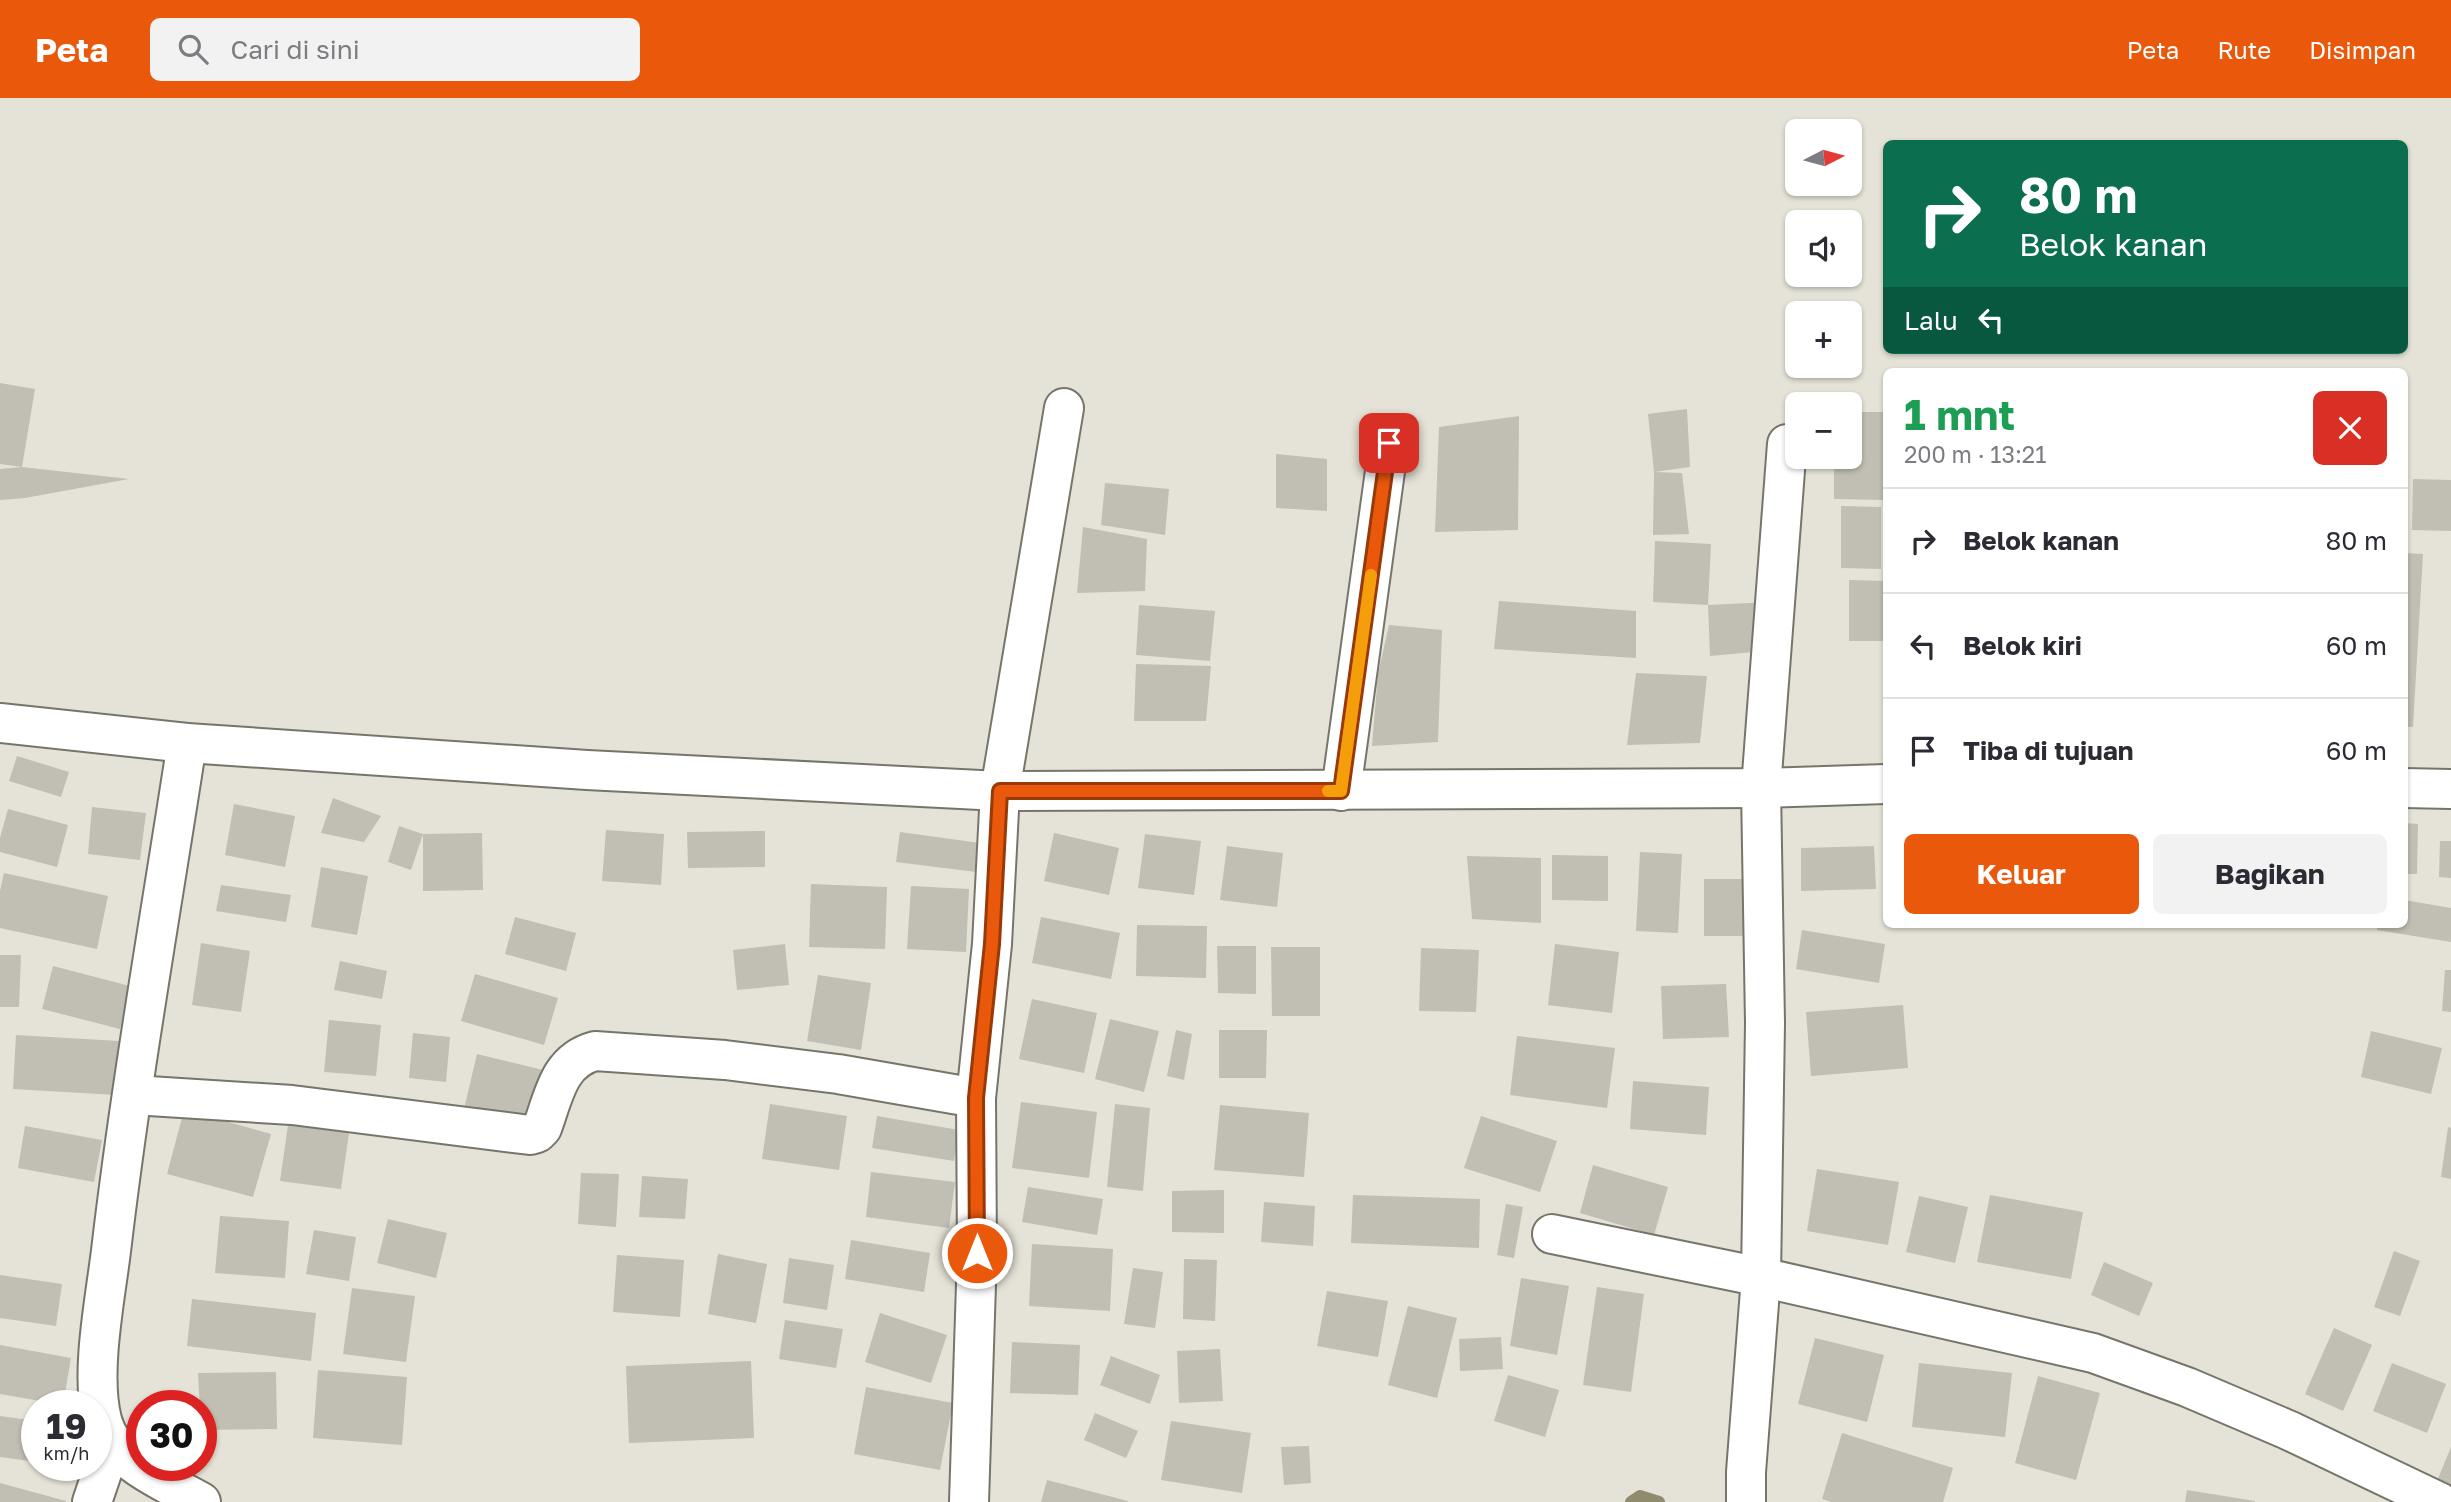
<!DOCTYPE html>
<html lang="id">
<head>
<meta charset="utf-8">
<style>
  :root { --surface:#fff; --page:#f2f2f3; --text:#2b2b33; --muted:#7c7c81; --line:#e1e1e2; --accent:#ea580c }
  body { margin:0; font-family:"Golos Text",sans-serif; background:var(--page); color:var(--text); height:100vh; display:flex; flex-direction:column; font-size:26px; white-space:nowrap }
  * { box-sizing:border-box; margin:0 }
  p { font-size:23px; color:var(--muted) }
  .icon { flex:none; width:38px; height:38px; fill:none; stroke:currentColor; stroke-width:2; stroke-linecap:round; stroke-linejoin:round }
  .map { position:relative; flex:1; overflow:hidden }
  .sheet { position:absolute; left:1883px; top:270px; width:525px; height:560px; display:flex; flex-direction:column; background:var(--surface); border-radius:10px; box-shadow:0 2px 5px #0004 }
  .sheet>* { flex:none }
  .guide { position:absolute; left:1883px; top:42px; width:525px; height:214px; border-radius:10px; box-shadow:0 2px 5px #0004; background:#0b6e4f; color:#fff; overflow:hidden }
  .needle { width:46px; rotate:84deg }
  .fabs { position:absolute; left:1785px; top:21px; display:grid; gap:14px }
  .fabs a { display:grid; place-items:center; width:77px; height:77px; border-radius:10px; background:var(--surface); box-shadow:0 2px 5px #0004; font-size:35px }
  .speed { position:absolute; left:21px; top:1292px; display:flex; gap:14px; font-size:35px; font-weight:700; text-align:center }
  .speed>* { display:grid; place-content:center; width:91px; height:91px; border-radius:50%; background:var(--surface); box-shadow:0 2px 5px #0004; line-height:1 }
  .speed small { font-size:18px; font-weight:400 }
  .speed .limit { border:10px solid #d22; background:#fff; color:#111 }
  .pin { position:absolute; display:grid; place-items:center; width:60px; height:60px; color:#fff; margin:-30px; border-radius:14px; box-shadow:0 4px 10px #0006 }
  .me { position:absolute; width:77px; margin:-38px; rotate:0deg; stroke-linejoin:round; filter:drop-shadow(0 0 5px #0008) }
  .turn { display:flex; align-items:center; gap:24px; height:147px; padding:0 21px; font-size:32px }
  .turn .icon { width:91px; height:91px; stroke-width:2.5 }
  .turn b { display:block; font-size:49px; line-height:60px }
  .then { display:flex; align-items:center; height:66px; padding:0 21px; background:#0003; gap:14px; font-size:26px }
  .round { display:grid; place-items:center; flex:none; width:74px; height:74px; border-radius:10px; background:var(--page) }
  .overview { display:flex; align-items:center; justify-content:space-between; height:119px; padding:0 21px }
  h1 { font-size:42px; font-weight:700; line-height:52px; color:#1e9e55 }
  .action { display:flex; gap:14px; margin-top:auto; padding:14px 21px }
  .action a { flex:1; height:80px; border-radius:10px; background:var(--accent); color:#fff; font-size:28px; font-weight:700; line-height:80px; text-align:center }
  .action a+a { background:var(--page); color:var(--text) }
  ul { padding:0; list-style:none }
  li { display:flex; align-items:center; gap:21px; height:105px; padding:0 21px; border-top:2px solid var(--line) }
  li div { flex:1 }
  li b { display:block; font-size:26px }
  li em { font-style:normal }
  header { display:flex; align-items:center; gap:42px; box-sizing:border-box; height:98px; padding:0 35px; background:var(--accent); color:#fff }
  header strong { font-size:33px }
  nav { display:flex; gap:38px; margin-inline-start:auto; font-size:24px }
  .search { width:490px; height:63px; background:var(--page); display:flex; align-items:center; gap:18px; box-sizing:border-box; padding:0 24px; border-radius:10px; color:var(--muted); font-size:26px }
  .map>svg:first-child { display:block }
</style>
</head>
<body>
<header>
<strong>Peta</strong>
<div class="search"><svg class="icon" aria-label="search" viewBox="0 0 24 24"><circle cx="10" cy="10" r="6"/><path d="M15 15l6 6"/></svg>Cari di sini</div>
<nav><a>Peta</a><a>Rute</a><a>Disimpan</a></nav>
</header>
<div class="map">
<svg width="2451" height="1404" viewBox="0 0 2451 1404">
  <rect width="100%" height="100%" fill="#e5e3d7"/>
  <g fill="none" stroke-linecap="round" stroke-linejoin="round">
    <polyline stroke="#918b6d" stroke-width="12" points="1631,1404 1640,1398 1659,1404"/>
  </g>
  <g fill="#c1beb3">
    <polygon points="0,285 35,291 22,369 0,366"/>
    <polygon points="1687,311 1690,369 1654,374 1682,375 1689,436 1653,437 1654,374 1648,316"/>
    <polygon points="1850,314 1886,314 1886,402 1834,401 1834,359 1850,359"/>
    <polygon points="1519,318 1518,432 1435,434 1439,329"/>
    <polygon points="1276,356 1327,361 1327,413 1276,410"/>
    <polygon points="22,369 129,381 25,400 0,402 0,371"/>
    <polygon points="2413,381 2451,382 2451,433 2412,432"/>
    <polygon points="1105,385 1169,391 1165,437 1101,427"/>
    <polygon points="1841,408 1881,409 1881,471 1841,470"/>
    <polygon points="1083,429 1147,441 1145,493 1077,495"/>
    <polygon points="1655,443 1711,446 1708,507 1769,504 1765,553 1710,558 1708,507 1653,504"/>
    <polygon points="2404,455 2423,456 2413,629 2404,629"/>
    <polygon points="1849,482 1886,483 1886,543 1849,543"/>
    <polygon points="1499,503 1636,513 1636,560 1494,551"/>
    <polygon points="1139,507 1215,513 1210,563 1136,557"/>
    <polygon points="1389,527 1442,532 1438,644 1372,648 1378,576"/>
    <polygon points="1136,566 1211,568 1206,623 1134,623"/>
    <polygon points="1636,575 1707,578 1700,645 1627,647"/>
    <polygon points="17,658 69,674 61,699 9,683"/>
    <polygon points="333,700 381,718 364,744 321,735"/>
    <polygon points="234,706 295,718 285,769 225,757"/>
    <polygon points="92,709 146,715 140,762 88,756"/>
    <polygon points="8,711 68,727 57,769 0,754 0,740"/>
    <polygon points="2404,725 2418,726 2417,776 2404,776"/>
    <polygon points="399,728 423,736 482,735 483,792 423,793 423,736 411,772 388,764"/>
    <polygon points="606,732 664,736 661,787 602,783"/>
    <polygon points="765,733 765,769 688,770 687,734"/>
    <polygon points="900,734 980,745 976,774 896,764"/>
    <polygon points="1054,735 1119,750 1109,797 1044,783"/>
    <polygon points="1145,736 1201,743 1194,797 1138,790"/>
    <polygon points="2440,743 2451,743 2451,780 2439,779"/>
    <polygon points="1227,748 1283,755 1277,809 1220,802"/>
    <polygon points="1874,748 1876,791 1801,793 1801,750"/>
    <polygon points="1640,754 1682,756 1678,835 1636,833"/>
    <polygon points="1552,757 1608,758 1608,803 1552,802"/>
    <polygon points="1467,758 1541,760 1541,825 1472,821"/>
    <polygon points="321,769 368,778 357,837 311,829"/>
    <polygon points="4,775 108,798 97,851 0,830 0,793"/>
    <rect x="1704" y="781" width="43" height="57"/>
    <polygon points="811,786 887,789 885,851 809,849"/>
    <polygon points="221,787 291,797 286,824 216,813"/>
    <polygon points="911,788 969,791 966,854 907,851"/>
    <polygon points="2404,802 2451,810 2451,844 2377,832 2378,826 2404,826"/>
    <polygon points="515,819 576,835 566,873 505,856"/>
    <polygon points="1041,819 1120,835 1111,881 1032,865"/>
    <polygon points="1137,827 1207,828 1206,880 1136,878"/>
    <polygon points="1802,832 1885,846 1879,885 1796,871"/>
    <polygon points="201,845 250,853 241,914 192,907"/>
    <polygon points="785,846 789,887 737,892 733,852"/>
    <polygon points="1555,846 1619,854 1612,915 1548,907"/>
    <polygon points="1217,848 1256,848 1256,896 1218,895"/>
    <polygon points="1271,849 1320,849 1320,918 1272,918"/>
    <polygon points="1421,850 1479,852 1476,914 1419,913"/>
    <polygon points="0,857 21,857 19,909 0,909"/>
    <polygon points="340,863 387,873 382,901 334,892"/>
    <polygon points="53,868 130,888 120,931 42,911"/>
    <polygon points="2445,872 2451,872 2451,914 2442,913"/>
    <polygon points="475,876 558,900 544,947 461,923"/>
    <polygon points="818,877 871,885 861,952 807,943"/>
    <polygon points="1726,886 1729,939 1663,941 1661,888"/>
    <polygon points="1032,901 1097,915 1084,975 1019,961"/>
    <polygon points="1903,907 1908,970 1811,978 1806,914"/>
    <polygon points="1110,921 1159,933 1144,994 1095,981"/>
    <polygon points="329,922 381,927 376,978 324,974"/>
    <polygon points="1176,932 1192,936 1184,982 1167,978"/>
    <polygon points="1219,932 1267,932 1266,980 1219,980"/>
    <polygon points="2371,933 2442,950 2431,996 2361,979"/>
    <polygon points="413,935 450,939 446,984 409,980"/>
    <polygon points="16,937 119,943 116,997 13,991"/>
    <polygon points="1517,938 1615,950 1607,1010 1510,997"/>
    <polygon points="477,956 547,973 534,1028 464,1011"/>
    <polygon points="1633,983 1709,989 1706,1037 1630,1031"/>
    <polygon points="1021,1004 1097,1014 1089,1080 1012,1070"/>
    <polygon points="770,1006 847,1018 839,1072 762,1061"/>
    <polygon points="1115,1006 1150,1010 1143,1093 1107,1089"/>
    <polygon points="1220,1007 1309,1015 1304,1079 1214,1072"/>
    <polygon points="184,1012 271,1036 253,1099 167,1076"/>
    <polygon points="877,1018 959,1032 954,1063 872,1050"/>
    <polygon points="1481,1018 1557,1043 1540,1094 1464,1070"/>
    <polygon points="288,1027 349,1035 341,1091 280,1083"/>
    <polygon points="25,1028 102,1042 94,1084 18,1070"/>
    <polygon points="2448,1029 2451,1030 2451,1081 2441,1079"/>
    <polygon points="1593,1067 1668,1089 1654,1137 1580,1115"/>
    <polygon points="1817,1071 1899,1084 1888,1147 1807,1133"/>
    <polygon points="871,1074 955,1084 949,1130 866,1119"/>
    <polygon points="581,1075 619,1076 616,1129 578,1126"/>
    <polygon points="642,1078 688,1081 685,1121 639,1119"/>
    <polygon points="1028,1089 1103,1101 1097,1137 1022,1124"/>
    <polygon points="1224,1092 1224,1135 1172,1134 1172,1093"/>
    <polygon points="1353,1097 1480,1101 1479,1150 1351,1145"/>
    <polygon points="1990,1097 2083,1114 2071,1181 1977,1164"/>
    <polygon points="1919,1098 1968,1109 1955,1165 1906,1154"/>
    <polygon points="1264,1104 1315,1108 1313,1148 1261,1144"/>
    <polygon points="1506,1106 1523,1109 1514,1160 1497,1157"/>
    <polygon points="220,1118 289,1123 285,1180 215,1175"/>
    <polygon points="388,1121 447,1135 436,1180 377,1165"/>
    <polygon points="314,1132 356,1139 349,1183 306,1176"/>
    <polygon points="851,1142 930,1155 924,1194 845,1181"/>
    <polygon points="1032,1146 1113,1151 1110,1213 1029,1208"/>
    <polygon points="2394,1153 2420,1163 2400,1218 2374,1209"/>
    <polygon points="718,1156 767,1166 756,1225 708,1216"/>
    <polygon points="617,1157 684,1162 680,1219 613,1214"/>
    <polygon points="789,1160 834,1167 827,1212 783,1205"/>
    <polygon points="1184,1161 1217,1162 1215,1223 1183,1221"/>
    <polygon points="2104,1164 2153,1185 2139,1218 2091,1197"/>
    <polygon points="1133,1170 1163,1174 1155,1230 1124,1226"/>
    <polygon points="0,1177 62,1186 56,1228 0,1220"/>
    <polygon points="1521,1180 1569,1188 1557,1257 1510,1248"/>
    <polygon points="1597,1189 1644,1196 1631,1294 1583,1287"/>
    <polygon points="352,1190 415,1198 406,1264 343,1256"/>
    <polygon points="1327,1193 1388,1203 1378,1259 1317,1248"/>
    <polygon points="192,1201 316,1215 311,1263 187,1248"/>
    <polygon points="1408,1208 1457,1220 1437,1300 1388,1287"/>
    <polygon points="880,1215 947,1237 931,1285 865,1264"/>
    <polygon points="785,1222 843,1231 836,1270 779,1261"/>
    <polygon points="2334,1230 2372,1247 2343,1313 2305,1296"/>
    <polygon points="1501,1239 1503,1271 1460,1273 1459,1241"/>
    <polygon points="1815,1240 1884,1257 1867,1324 1798,1306"/>
    <polygon points="1012,1244 1080,1247 1078,1297 1010,1295"/>
    <polygon points="0,1247 71,1260 63,1307 0,1296"/>
    <polygon points="1220,1251 1223,1303 1179,1305 1177,1253"/>
    <polygon points="1111,1258 1160,1277 1150,1306 1100,1287"/>
    <polygon points="751,1263 754,1340 629,1345 626,1268"/>
    <polygon points="1919,1265 2012,1275 2005,1339 1912,1329"/>
    <polygon points="2392,1265 2446,1286 2427,1335 2373,1313"/>
    <polygon points="318,1272 407,1279 402,1347 313,1340"/>
    <polygon points="276,1274 277,1331 201,1332 198,1275"/>
    <polygon points="1508,1277 1559,1292 1545,1339 1494,1323"/>
    <polygon points="2038,1278 2100,1295 2076,1382 2015,1365"/>
    <polygon points="866,1289 953,1305 940,1372 854,1356"/>
    <polygon points="1095,1315 1138,1333 1126,1360 1084,1342"/>
    <polygon points="0,1318 37,1323 37,1364 0,1359"/>
    <polygon points="1171,1323 1251,1335 1242,1395 1161,1382"/>
    <polygon points="1842,1335 1953,1370 1943,1404 1832,1404 1822,1401"/>
    <polygon points="1309,1348 1311,1385 1284,1387 1281,1349"/>
    <polygon points="2451,1349 2451,1388 2437,1383"/>
    <polygon points="1047,1382 1128,1403 1128,1404 1041,1404"/>
    <polygon points="0,1385 66,1403 66,1404 0,1404"/>
    <polygon points="2187,1392 2255,1403 2255,1404 2185,1404"/>
  </g>
  <g fill="none" stroke-linecap="round" stroke-linejoin="round">
    <defs>
      <g id="street">
        <polyline points="0,625 187,645 587,672 1000,693 1761,690 1886,686"/>
        <path d="M187 645C161 814 131 983 111 1153 105 1202 90 1275 102 1322 113 1365 166 1384 201 1404"/>
        <polyline points="2404,690 2451,691"/>
        <polyline points="1341,693 1389,344"/>
        <path d="M133 997 292 1007 530 1037 537 1035 542 1030C554 998 558 963 595 953L725 962 838 976 976 1000"/>
        <polyline points="1552,1136 1761,1179 2093,1255 2187,1289 2288,1332 2439,1404"/>
        <polyline points="92,1404 112,1345"/>
        <polyline points="969,1404 977,1155 976,1000 992,846 1000,693 1064,310"/>
        <polyline points="1746,1404 1746,1374 1761,1179 1765,925 1761,690 1787,346"/>
      </g>
    </defs>
    <use href="#street" stroke="#77756b" stroke-width="42"/>
    <use href="#street" stroke="#fff" stroke-width="38"/>
  </g>
  <g fill="none" stroke-linecap="round" stroke-linejoin="round">
    <defs>
      <polyline id="route" points="977,1155 976,1000 992,846 1000,693 1341,693 1389,345"/>
    </defs>
    <use href="#route" stroke="#983908" stroke-width="18"/>
    <use href="#route" stroke="#ea580c" stroke-width="12"/>
    <polyline stroke="#f59e0b" stroke-width="12" points="1328,693 1341,693 1371,477"/>
  </g>
</svg>
<div class="fabs">
<a><svg class="needle" viewBox="-14 -14 28 28"><path d="M0-13l5 13h-10z" fill="#e53935"/><path d="M0 13l5-13h-10z" fill="#7c7c81"/></svg></a>
<a><svg class="icon" aria-label="sound" viewBox="0 0 24 24"><path d="M4 9h4l5-4v14l-5-4H4zM17 9q2 3 0 6"/></svg></a>
<a>+</a>
<a>−</a>
</div>
<div class="speed"><div>19<small>km/h</small></div><div class="limit">30</div></div>
<div class="pin" style="left:1389px;top:345px;background:#d93025"><svg class="icon" aria-label="arrive" viewBox="0 0 24 24"><path d="M6 21V4h12l-3 4 3 4H6"/></svg></div>
<svg class="me" style="left:977px;top:1155px" viewBox="-20 -20 40 40"><circle r="17" fill="#ea580c" stroke="#fff" stroke-width="3"/><path d="M0-11L8 9 0 5-8 9z" fill="#fff"/></svg>
<div class="guide">
<div class="turn"><svg class="icon" aria-label="right" viewBox="0 0 24 24"><path d="M7 20v-9h11M14 6l5 5-5 5"/></svg><div><b>80 m</b>Belok kanan</div></div>
<div class="then">Lalu<svg class="icon" aria-label="left" viewBox="0 0 24 24"><path d="M17 20v-9H6M10 6l-5 5 5 5"/></svg></div>
</div>
<section class="sheet">
<div class="overview"><div><h1>1 mnt</h1><p>200 m · 13:21</p></div><a class="round" style="background:#d93025;color:#fff"><svg class="icon" aria-label="close" viewBox="0 0 24 24"><path d="M6 6l12 12M18 6L6 18"/></svg></a></div>
<ul>
<li><svg class="icon" aria-label="right" viewBox="0 0 24 24"><path d="M7 20v-9h11M14 6l5 5-5 5"/></svg><div><b>Belok kanan</b></div><em>80 m</em></li>
<li><svg class="icon" aria-label="left" viewBox="0 0 24 24"><path d="M17 20v-9H6M10 6l-5 5 5 5"/></svg><div><b>Belok kiri</b></div><em>60 m</em></li>
<li><svg class="icon" aria-label="arrive" viewBox="0 0 24 24"><path d="M6 21V4h12l-3 4 3 4H6"/></svg><div><b>Tiba di tujuan</b></div><em>60 m</em></li>
</ul>
<div class="action"><a>Keluar</a><a>Bagikan</a></div>
</section>
</div>
</body>
</html>
